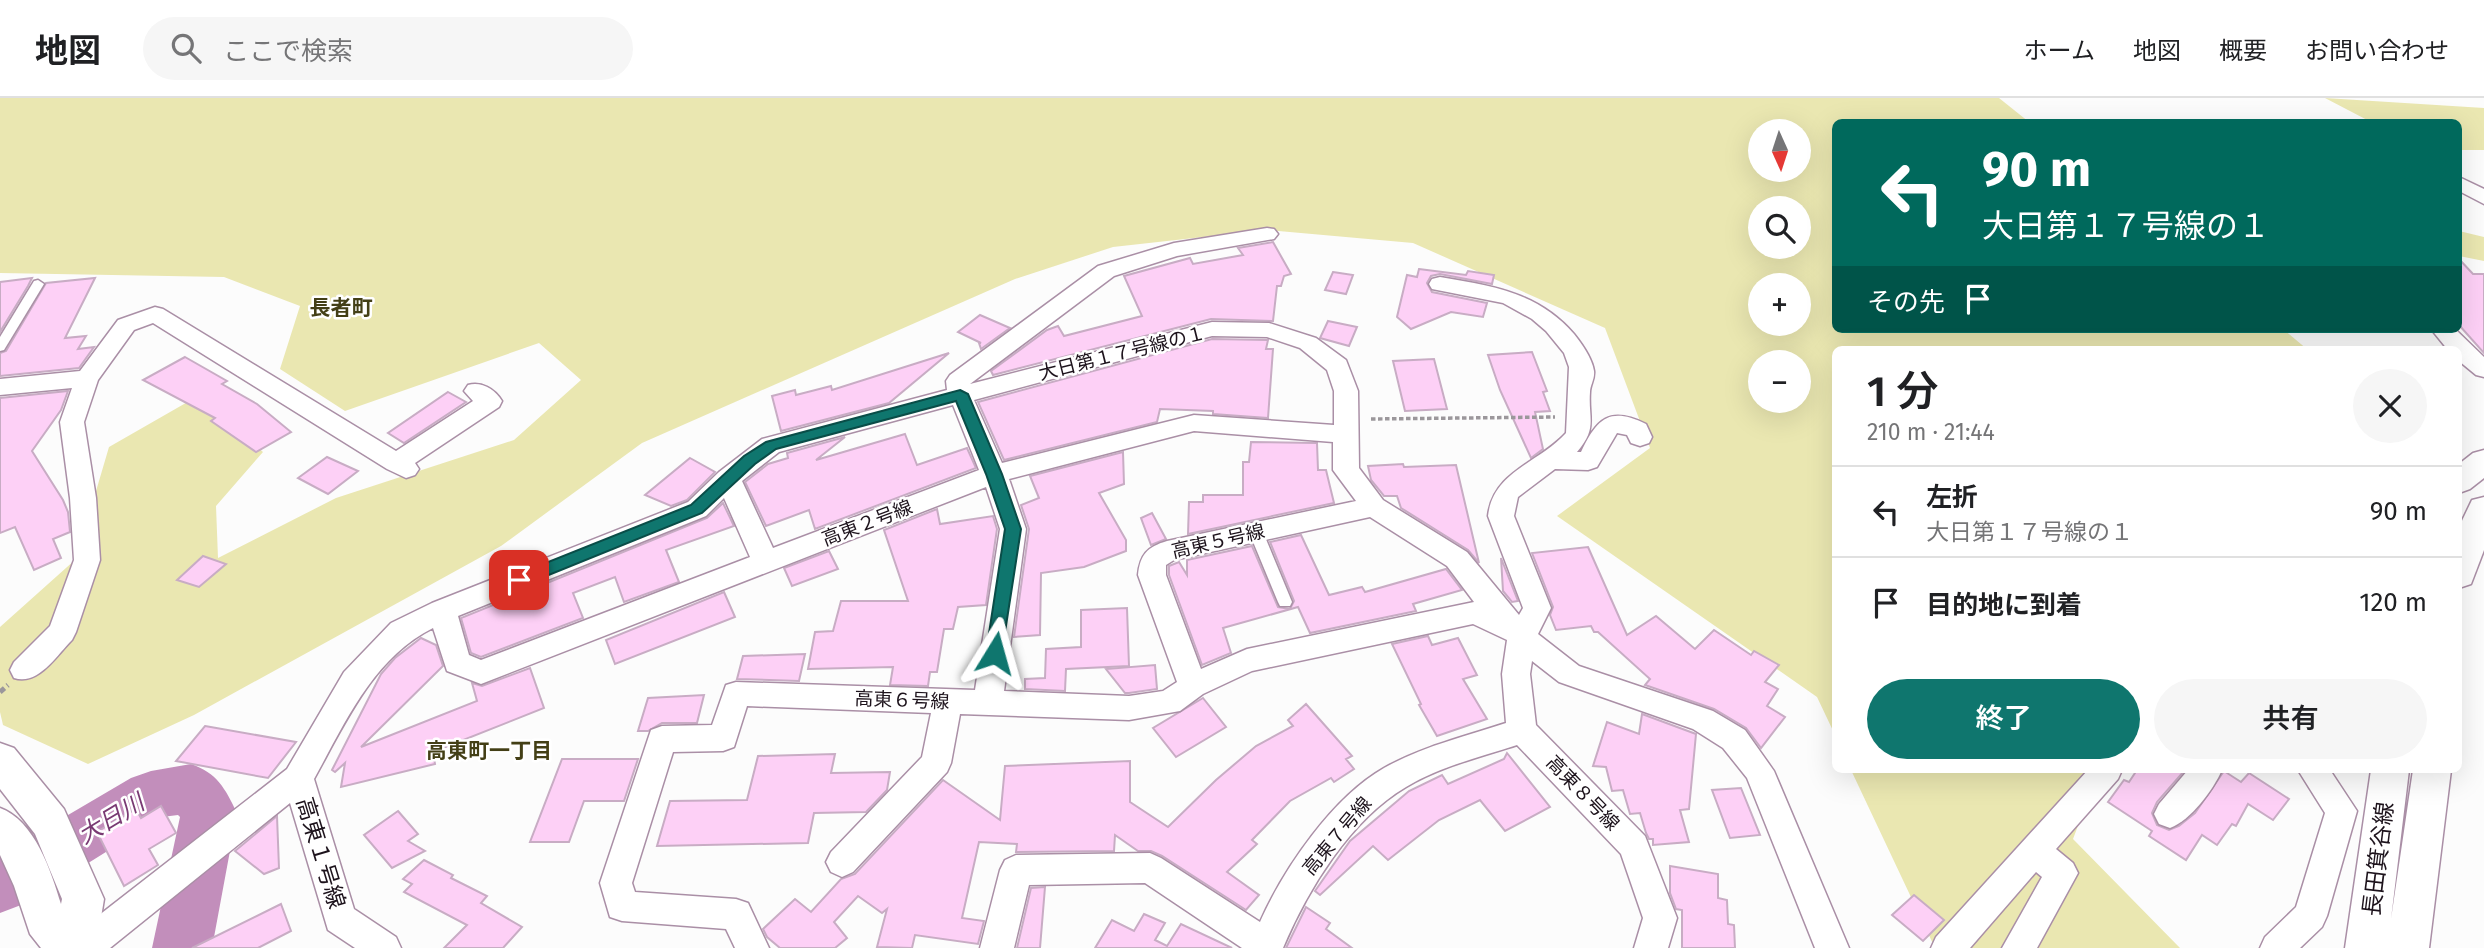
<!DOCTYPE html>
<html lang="ja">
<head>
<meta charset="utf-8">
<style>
  :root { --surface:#fff; --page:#f6f6f6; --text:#202124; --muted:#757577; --line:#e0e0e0; --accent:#0f766e }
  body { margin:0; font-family:"Fira Sans","Noto Sans JP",sans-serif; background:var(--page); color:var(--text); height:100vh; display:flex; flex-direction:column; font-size:26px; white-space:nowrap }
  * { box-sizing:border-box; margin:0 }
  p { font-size:23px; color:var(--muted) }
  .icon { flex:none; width:38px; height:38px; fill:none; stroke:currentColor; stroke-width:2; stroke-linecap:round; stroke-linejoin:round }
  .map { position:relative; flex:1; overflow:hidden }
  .panel { position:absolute; left:1832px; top:248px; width:630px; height:427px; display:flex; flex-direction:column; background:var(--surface); border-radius:10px; box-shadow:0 7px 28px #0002 }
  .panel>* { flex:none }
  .guide { position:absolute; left:1832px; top:21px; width:630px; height:214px; border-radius:10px; box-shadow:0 7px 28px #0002; background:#00695c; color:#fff; overflow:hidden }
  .needle { width:46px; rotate:177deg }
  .controls { position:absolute; left:1748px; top:21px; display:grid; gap:14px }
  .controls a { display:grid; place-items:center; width:63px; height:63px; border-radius:50%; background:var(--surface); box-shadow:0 7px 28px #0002; font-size:35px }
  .pin { position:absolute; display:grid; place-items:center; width:60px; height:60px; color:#fff; margin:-30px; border-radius:14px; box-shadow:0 4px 10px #0006 }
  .me { position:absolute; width:77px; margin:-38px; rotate:8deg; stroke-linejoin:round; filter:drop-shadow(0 0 5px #0008) }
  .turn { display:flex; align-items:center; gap:24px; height:147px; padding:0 35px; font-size:32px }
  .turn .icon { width:91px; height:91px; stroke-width:2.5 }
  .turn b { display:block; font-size:49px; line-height:60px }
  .then { display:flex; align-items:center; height:66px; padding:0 35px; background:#0003; gap:14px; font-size:26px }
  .round { display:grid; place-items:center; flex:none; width:74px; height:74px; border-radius:37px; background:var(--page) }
  .summary { display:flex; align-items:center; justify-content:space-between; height:119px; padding:0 35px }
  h1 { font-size:42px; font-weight:600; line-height:52px }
  .action { display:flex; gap:14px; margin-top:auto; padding:14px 35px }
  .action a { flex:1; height:80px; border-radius:42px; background:var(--accent); color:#fff; font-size:28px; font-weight:600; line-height:80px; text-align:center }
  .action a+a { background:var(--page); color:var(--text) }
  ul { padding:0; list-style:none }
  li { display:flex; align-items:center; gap:21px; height:91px; padding:0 35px; border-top:2px solid var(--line) }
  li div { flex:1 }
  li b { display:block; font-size:26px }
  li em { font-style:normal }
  header { display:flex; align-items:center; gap:42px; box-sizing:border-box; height:98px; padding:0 35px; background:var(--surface); border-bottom:2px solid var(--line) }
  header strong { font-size:33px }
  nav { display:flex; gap:38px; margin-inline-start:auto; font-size:24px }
  .search { width:490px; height:63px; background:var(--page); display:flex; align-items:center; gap:18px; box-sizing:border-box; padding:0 24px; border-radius:38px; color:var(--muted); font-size:26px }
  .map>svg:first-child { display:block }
</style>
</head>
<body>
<header>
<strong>地図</strong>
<div class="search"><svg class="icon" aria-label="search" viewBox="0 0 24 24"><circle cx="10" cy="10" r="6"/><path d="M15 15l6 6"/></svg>ここで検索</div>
<nav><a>ホーム</a><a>地図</a><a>概要</a><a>お問い合わせ</a></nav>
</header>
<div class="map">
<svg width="2484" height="850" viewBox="0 0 2484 850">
  <rect width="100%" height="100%" fill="#fcfcfc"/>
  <g fill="#eae7b1" fill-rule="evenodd">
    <path d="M0 0H1999L2029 24H1836V231H2283L2308 252H1836V639L1817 599 1557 418 1650 350 1605 230 1413 145 1266 132 1113 149 1015 181 642 345 501 448 194 617 88 666 3 627 0 614V529L76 461 109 349 198 298 263 354 216 408 218 460 336 400 514 342 581 282 539 245 345 313 280 271 300 208 224 179 0 175ZM1760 33H1799V72H1760ZM1760 110H1799V149H1760ZM1760 187H1799V226H1760ZM1760 264H1799V303H1760Z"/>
    <polygon points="2325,0 2484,10 2484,52 2459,52 2459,24 2371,24"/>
    <polygon points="2459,133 2484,139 2484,163 2459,158"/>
    <polygon points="1851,672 2099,672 2073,741 2180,850 1935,850"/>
  </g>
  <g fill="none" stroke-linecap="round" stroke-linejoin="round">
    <path fill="#c28ebb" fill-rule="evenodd" d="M191 666C217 675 225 690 237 715L212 850H152L180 719 178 717 162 719 21 807 0 815V757L131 680 151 673Z"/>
  </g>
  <g fill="#fdd0f6" stroke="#c8acc4" stroke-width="2">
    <polygon points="1273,144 1291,176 1284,178 1281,188 1277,188 1273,223 1211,221 993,277 991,273 1047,232 1058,228 1064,238 1142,218 1124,178 1190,160 1193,166 1243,157 1238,150"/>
    <polygon points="2459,161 2473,176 2484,176 2484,255 2459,227"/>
    <polygon points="1419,171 1466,177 1468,173 1494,177 1492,186 1440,176 1431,178 1427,185 1432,194 1487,205 1483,219 1451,214 1411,231 1397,219 1407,177 1417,179"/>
    <polygon points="1333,174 1353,177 1346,196 1325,192"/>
    <polygon points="32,180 28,188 0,234 0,184"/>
    <polygon points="95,180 65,240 86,238 78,251 94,249 79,270 0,278 0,255 6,253 46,185"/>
    <polygon points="980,217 1010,230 981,251 979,245 981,245 958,234"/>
    <polygon points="1328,223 1357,229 1349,248 1320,240"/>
    <polygon points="1212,241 1268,242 1266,251 1273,251 1268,320 1213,316 1213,313 1160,311 1157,324 1004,362 978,304"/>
    <polygon points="1532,254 1547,293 1543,294 1550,313 1535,314 1543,351 1531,360 1500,292 1488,257"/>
    <polygon points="949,255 889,305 781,333 772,298 795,292 796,297 831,288 832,292"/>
    <polygon points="185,259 227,283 222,286 257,306 291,334 256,354 211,323 215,320 143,282"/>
    <polygon points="1434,261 1447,311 1405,313 1393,263"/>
    <polygon points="68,293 61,312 32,353 63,402 68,414 70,434 53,441 61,460 34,472 15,429 0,435 0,300"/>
    <polygon points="448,294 466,304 404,345 388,335"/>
    <polygon points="905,336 917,367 967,350 976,370 815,431 809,412 766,428 745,384 768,366 788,360 787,355 845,339 816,362"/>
    <polygon points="1251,344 1317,345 1318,372 1326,372 1334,405 1188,436 1189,404 1203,404 1203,397 1243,397 1243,364 1249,364"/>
    <polygon points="1123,354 1124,386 1099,395 1126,442 1126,453 1084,469 1041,475 1040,537 1014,539 1029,431 1021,407 1039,400 1030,378"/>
    <polygon points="327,359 358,373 328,396 298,380"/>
    <polygon points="690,360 715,374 687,402 671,408 645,397"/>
    <polygon points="1403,366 1404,369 1456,367 1479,465 1468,452 1401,410 1397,398 1384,398 1371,382 1368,368"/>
    <polygon points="723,405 734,428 666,452 679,484 624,504 615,479 573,495 583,520 481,559 471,555 461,520 707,420"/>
    <polygon points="937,411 940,426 993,418 997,431 986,507 958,509 953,531 944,531 937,574 930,574 928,588 890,587 893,569 808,571 815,534 833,533 841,503 908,503 884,432"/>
    <polygon points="1152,415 1166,441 1151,447 1141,420"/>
    <polygon points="1301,437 1329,497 1362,489 1365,494 1446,471 1462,492 1413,506 1416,513 1310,535 1298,509 1223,530 1231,555 1202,567 1169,477 1169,468 1179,464 1187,477 1187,462 1252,448 1278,509 1290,511 1294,503 1270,444"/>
    <polygon points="1588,449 1627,537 1656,518 1695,551 1714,532 1751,557 1754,553 1779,567 1765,584 1778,591 1767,608 1785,619 1761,650 1746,630 1714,611 1645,587 1650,581 1598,534 1594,534 1591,528 1556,532 1550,517 1553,509 1532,455"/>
    <polygon points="829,453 838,471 792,488 784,470"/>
    <polygon points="203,458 226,466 199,489 177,482"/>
    <polygon points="1501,460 1518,503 1512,504 1503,493"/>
    <polygon points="724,494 735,519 615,566 606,542"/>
    <polygon points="1127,510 1129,568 1066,571 1065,593 1025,591 1025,581 1045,580 1046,551 1081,549 1081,512"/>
    <polygon points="1428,538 1432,547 1458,540 1477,577 1463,581 1487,621 1437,638 1419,607 1421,606 1392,546"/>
    <polygon points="421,540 436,547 443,568 361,649 477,603 472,585 482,588 530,570 544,610 433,654 435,666 341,689 345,665 335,674 332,672 381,576 395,560"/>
    <polygon points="805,556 799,583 737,581 743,558"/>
    <polygon points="1155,567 1157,591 1129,595 1125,595 1106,571"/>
    <polygon points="704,597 697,625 662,625 648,633 638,633 648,600"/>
    <polygon points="1203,600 1226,629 1176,659 1153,630"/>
    <polygon points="1306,606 1352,658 1346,661 1354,671 1334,684 1331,680 1290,703 1252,742 1257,746 1227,774 1259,797 1246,812 1162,758 1151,753 1138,753 1115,737 1114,753 1016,754 1017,746 979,744 962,820 984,823 978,846 915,837 912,850 877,849 887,811 882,815 858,798 834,824 847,840 835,850 780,850 767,839 763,831 795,801 811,814 841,781 855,776 943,682 1000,722 1005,668 1130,663 1130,704 1168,729 1216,682 1256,648 1293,628 1288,622"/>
    <polygon points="1642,616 1696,636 1689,711 1680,712 1689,744 1653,747 1653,741 1649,741 1646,735 1640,715 1630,716 1623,692 1612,693 1606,669 1593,668 1607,624 1639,636"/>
    <polygon points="205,628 296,644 268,680 176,663"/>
    <polygon points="1507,655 1550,709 1505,733 1480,702 1439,722 1388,762 1373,748 1320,797 1315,793 1350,743 1409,693 1442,677 1448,686 1504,661"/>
    <polygon points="835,656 831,675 890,674 887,692 866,714 814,715 808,745 657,748 670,703 747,702 758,658"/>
    <polygon points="562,661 638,661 624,703 584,703 569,744 530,744"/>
    <polygon points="2137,672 2185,672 2157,704 2152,715 2157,727 2169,732 2179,728 2195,715 2224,673 2241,684 2249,675 2289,701 2273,722 2248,706 2236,728 2232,726 2217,747 2202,737 2186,762 2149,738 2152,733 2108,704 2124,682 2129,684"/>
    <polygon points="1741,690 1760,737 1730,740 1712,692"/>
    <polygon points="161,708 176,735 149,751 158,767 124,788 97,734 136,711 141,720"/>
    <polygon points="398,713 418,736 408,743 425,753 392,770 364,737"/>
    <polygon points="277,718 279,770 264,776 235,753"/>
    <polygon points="424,762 453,777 451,780 487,798 481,805 522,829 503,850 444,850 467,827 404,794 412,786 403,781"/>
    <polygon points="1670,768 1718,776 1718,800 1727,802 1728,826 1734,827 1735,850 1682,850 1682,812 1676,811 1670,795"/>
    <polygon points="1045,789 1040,850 1017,850 1031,790"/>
    <polygon points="1914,797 1944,822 1923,843 1892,817"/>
    <polygon points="281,806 291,833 258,850 192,850"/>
    <polygon points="1306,809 1330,825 1326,831 1352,850 1286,850"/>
    <polygon points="1144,816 1165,825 1155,842 1167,848 1181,826 1232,850 1095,850 1112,822 1134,833"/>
  </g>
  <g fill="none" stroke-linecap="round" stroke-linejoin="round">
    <defs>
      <g id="service">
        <polygon points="38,182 44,186 4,252 0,253 0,239 34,183"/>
        <polygon points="1256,429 1263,434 1292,504 1290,508 1280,508 1278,504 1249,434"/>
      </g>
      <g id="minor">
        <polygon points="2459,79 2484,91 2484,106 2459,93"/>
        <path d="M1267 130 1274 131 1278 136 1274 141 1177 158 1114 178 970 286 1212 224 1269 225 1316 240 1346 262 1358 293 1359 370 1383 402 1467 454 1519 517 1523 510 1488 418C1493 373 1539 365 1566 335L1569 269 1564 255 1546 233 1532 221 1503 205 1432 191 1429 186 1432 181 1440 179C1492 188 1538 194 1574 236 1582 246 1592 260 1594 273 1595 281 1590 287 1590 294 1588 321 1598 330 1577 354H1581C1597 321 1609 308 1646 326L1652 339 1649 345 1640 348 1631 345 1627 337 1617 335 1597 369 1588 372 1555 371 1518 399 1514 418 1551 510 1538 536 1579 568 1713 613 1745 632 1774 673 1849 850H1815L1747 680 1723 650 1693 631 1559 584 1532 563 1530 576 1536 627 1645 738 1677 820 1668 850H1634L1643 820 1621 756 1517 647C1480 659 1439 669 1406 689 1350 722 1308 791 1283 850H1242L1145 785 1029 787 1014 850H980L1000 772 1005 762 1016 757 1150 755 1161 760 1260 824C1284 770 1333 699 1384 670 1421 649 1466 638 1506 625L1502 576 1507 542 1473 526 1252 573 1203 596 1180 613 1129 622 960 616 951 665 947 674 853 774 842 779 831 774 826 764 831 754 922 659 931 615 747 608 734 649 723 653 673 654 632 785 635 794 736 801 748 805 769 850H735L726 831 622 823 610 819 600 785 651 632 662 628 712 627 726 587 736 584 975 592 1000 431 986 389 481 586 447 573 433 530C373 560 345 625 314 681L354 811 396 839 401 850H355L328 832 290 705 110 850H66L71 839 287 671 344 574 391 525 432 505 688 404 719 374 762 341 947 292 946 283 950 277 1098 168 1174 145ZM1212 238 1267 239 1300 250 1327 272 1334 293V327L1194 317 1002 365 974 302ZM953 307 979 372 773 450 742 383 779 354ZM1194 333 1333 344V372L1356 403 1167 443C1147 449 1140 457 1138 477L1177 584 1163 593 1129 598 1004 593 1026 431 1009 381ZM724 400 750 459 481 562 469 557 458 518 706 418ZM1370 419 1447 468 1474 504 1247 551 1201 571 1166 477V467L1174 462Z"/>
        <path d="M155 209 163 211 396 353 473 303 464 293 468 287C481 283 495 291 502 303L499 309 415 365 419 371 415 377 406 380 387 371 153 225 134 232 98 282 84 324 96 400 100 462 76 534 72 542C56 558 38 588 14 580L10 572 14 564 50 528 74 462 70 400 60 324 72 290 0 297V281L80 273 118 222Z"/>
        <polygon points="2431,231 2455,231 2484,259 2484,279 2476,277 2459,263 2459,252 2448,252"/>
        <polygon points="2088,672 2122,672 2118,681 2056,751 2073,765 2078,775 2037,850 2002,850 2042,779 2036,774 1970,850 1931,850 1936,839"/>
        <path d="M2188 672H2222C2213 692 2191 722 2170 730L2159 726 2154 716 2159 706Z"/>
        <polygon points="2298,672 2330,672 2357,713 2327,818 2322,829 2300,850 2260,850 2265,839 2296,809 2325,715"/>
      </g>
      <g id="tertiary">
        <polygon points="2484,352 2484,380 2470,391 2459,395 2459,366 2473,355"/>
        <polygon points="2484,399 2484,452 2471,486 2459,490 2459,429 2472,402"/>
        <path d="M0 645 14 650 64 711 104 801 96 850H41L30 836 14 788 0 757V710C35 723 51 773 61 806L62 801 35 736 0 691Z"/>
        <polygon points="2371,672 2409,672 2391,821 2413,672 2451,672 2429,850 2345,850"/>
      </g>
    </defs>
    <use href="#service" stroke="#aa8fa6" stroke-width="3"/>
    <use href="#minor" stroke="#aa8fa6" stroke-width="3"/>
    <use href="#tertiary" stroke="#aa8fa6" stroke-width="3"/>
    <polyline stroke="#9b979b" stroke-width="3.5" stroke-dasharray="4.5 2.5" stroke-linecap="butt" points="1371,321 1555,319"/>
    <polyline stroke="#9b979b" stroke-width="5" stroke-dasharray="6 3.5" stroke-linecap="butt" points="0,594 8,587"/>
    <use href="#service" fill="#fff" fill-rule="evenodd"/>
    <use href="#minor" fill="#fff" fill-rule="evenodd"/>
    <use href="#tertiary" fill="#fff" fill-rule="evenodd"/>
  </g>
  <polygon fill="#0f766e" stroke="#0a4d48" stroke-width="2" points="960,292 968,296 1002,376 1021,431 1001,560 989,560 986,555 1005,431 986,376 956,303 776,351 755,366 702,415 524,487 513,487 510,482 513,478 691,407 744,358 766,344"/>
  <g text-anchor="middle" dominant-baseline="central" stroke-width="5" stroke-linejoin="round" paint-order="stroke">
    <g font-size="19" fill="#1d131c" stroke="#fff">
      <text transform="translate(1122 255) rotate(-14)">大日第１７号線の１</text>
      <text transform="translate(867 425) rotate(-21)">高東２号線</text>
      <text transform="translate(1218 443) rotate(-13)">高東５号線</text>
      <text transform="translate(902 602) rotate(2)">高東６号線</text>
      <text transform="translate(1583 695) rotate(46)">高東８号線</text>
      <text transform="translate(1337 738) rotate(-50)">高東７号線</text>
    </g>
    <g font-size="21" font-weight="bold" fill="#433f16" stroke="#fff">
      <text x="341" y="210">長者町</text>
      <text x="489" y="653">高東町一丁目</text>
    </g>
    <g font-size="23" fill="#1d131c" stroke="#fff">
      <text transform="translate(321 755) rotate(73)">高東１号線</text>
      <text transform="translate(2378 761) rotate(-83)">長田箕谷線</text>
    </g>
    <g font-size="24" font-style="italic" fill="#793a73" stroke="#fff">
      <text transform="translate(111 721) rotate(-31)">大日川</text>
    </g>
  </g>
</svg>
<div class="controls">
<a><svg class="needle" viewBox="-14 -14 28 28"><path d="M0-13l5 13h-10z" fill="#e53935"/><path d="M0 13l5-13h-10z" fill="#757577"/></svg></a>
<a><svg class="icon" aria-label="search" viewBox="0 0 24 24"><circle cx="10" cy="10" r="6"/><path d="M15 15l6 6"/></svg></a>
<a>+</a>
<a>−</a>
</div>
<div class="pin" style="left:519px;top:482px;background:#d93025"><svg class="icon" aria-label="arrive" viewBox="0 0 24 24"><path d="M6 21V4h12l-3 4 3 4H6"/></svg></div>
<svg class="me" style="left:995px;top:555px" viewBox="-20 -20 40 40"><path d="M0-17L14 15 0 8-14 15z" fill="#0f766e" stroke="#fff" stroke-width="4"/></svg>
<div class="guide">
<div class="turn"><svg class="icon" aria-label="left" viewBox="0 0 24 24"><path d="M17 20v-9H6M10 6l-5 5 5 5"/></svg><div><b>90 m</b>大日第１７号線の１</div></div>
<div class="then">その先<svg class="icon" aria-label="arrive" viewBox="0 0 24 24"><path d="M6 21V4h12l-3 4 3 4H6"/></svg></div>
</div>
<section class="panel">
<div class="summary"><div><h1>1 分</h1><p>210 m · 21:44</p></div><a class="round"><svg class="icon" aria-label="close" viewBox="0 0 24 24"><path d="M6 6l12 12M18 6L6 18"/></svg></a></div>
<ul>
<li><svg class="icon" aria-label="left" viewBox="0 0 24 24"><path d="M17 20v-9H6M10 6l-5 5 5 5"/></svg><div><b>左折</b><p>大日第１７号線の１</p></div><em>90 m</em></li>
<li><svg class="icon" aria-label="arrive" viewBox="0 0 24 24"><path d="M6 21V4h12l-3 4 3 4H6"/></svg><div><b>目的地に到着</b></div><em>120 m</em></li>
</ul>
<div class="action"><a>終了</a><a>共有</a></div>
</section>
</div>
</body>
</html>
